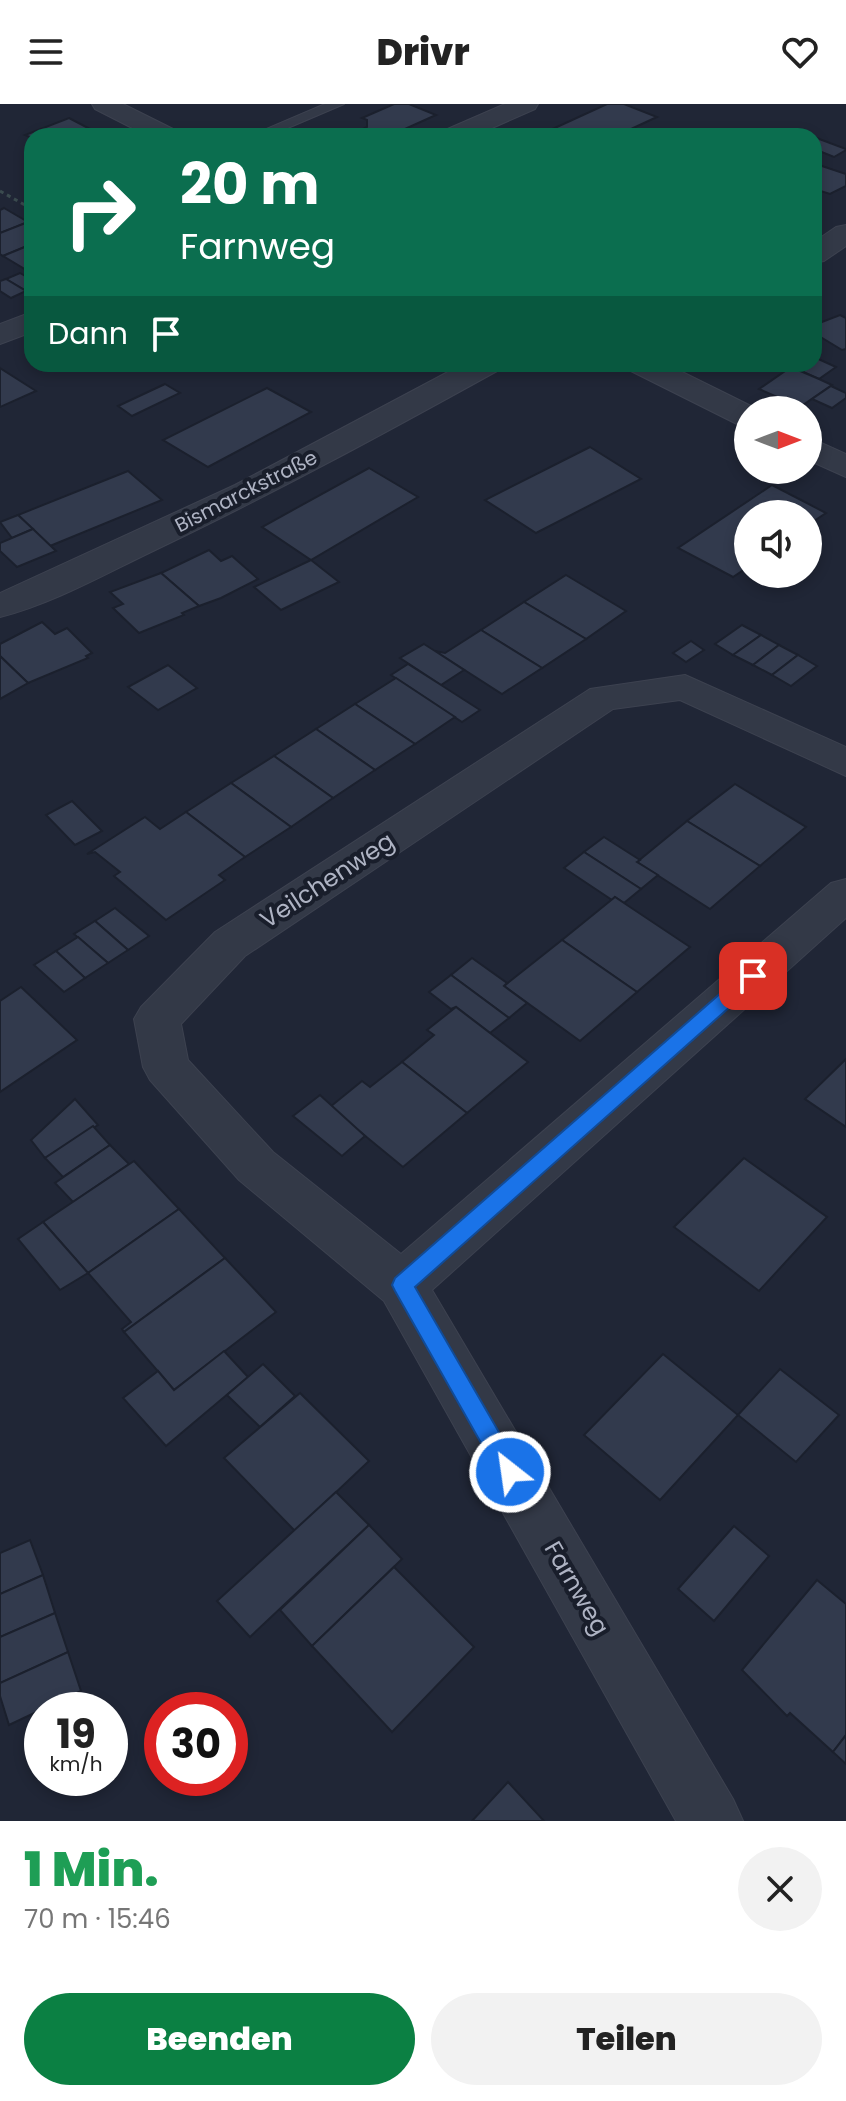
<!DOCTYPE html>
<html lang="de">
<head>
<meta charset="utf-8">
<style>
  :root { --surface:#fff; --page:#f2f2f2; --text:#222; --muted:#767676; --accent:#0b8043 }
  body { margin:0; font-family:Poppins,sans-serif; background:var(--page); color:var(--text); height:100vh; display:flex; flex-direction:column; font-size:30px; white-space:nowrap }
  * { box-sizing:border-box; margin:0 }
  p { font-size:26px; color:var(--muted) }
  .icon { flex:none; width:44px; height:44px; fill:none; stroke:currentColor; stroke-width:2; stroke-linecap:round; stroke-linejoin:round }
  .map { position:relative; height:1717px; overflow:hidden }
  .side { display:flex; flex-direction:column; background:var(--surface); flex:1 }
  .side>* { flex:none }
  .hud { position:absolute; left:24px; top:24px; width:798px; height:244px; border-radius:24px; box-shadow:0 4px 12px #0003; background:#0b6e4f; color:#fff; overflow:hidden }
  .needle { width:52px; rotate:90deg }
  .fabs { position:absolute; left:734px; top:292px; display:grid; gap:16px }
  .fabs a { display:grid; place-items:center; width:88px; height:88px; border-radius:50%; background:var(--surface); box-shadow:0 4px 12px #0003; font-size:40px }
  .speed { position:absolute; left:24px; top:1588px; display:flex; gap:16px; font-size:40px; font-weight:700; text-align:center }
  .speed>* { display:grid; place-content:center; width:104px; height:104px; border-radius:50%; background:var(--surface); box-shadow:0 4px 12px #0003; line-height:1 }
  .speed small { font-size:20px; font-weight:400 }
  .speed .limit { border:12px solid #d22; background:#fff; color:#111 }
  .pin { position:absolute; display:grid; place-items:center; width:68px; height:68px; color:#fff; margin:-34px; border-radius:16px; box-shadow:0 4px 12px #0006 }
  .me { position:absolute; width:88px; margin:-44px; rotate:330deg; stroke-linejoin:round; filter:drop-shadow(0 0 6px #0008) }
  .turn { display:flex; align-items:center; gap:28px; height:168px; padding:0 24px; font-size:36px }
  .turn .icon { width:104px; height:104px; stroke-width:2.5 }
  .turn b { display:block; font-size:56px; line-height:68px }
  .then { display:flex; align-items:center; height:76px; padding:0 24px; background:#0003; gap:16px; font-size:30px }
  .round { display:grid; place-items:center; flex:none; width:84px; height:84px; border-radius:42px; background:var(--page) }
  .head { display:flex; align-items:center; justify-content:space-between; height:136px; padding:0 24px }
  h1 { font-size:48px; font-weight:800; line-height:60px; color:#1e9e55 }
  .action { display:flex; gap:16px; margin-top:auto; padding:16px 24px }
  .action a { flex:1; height:92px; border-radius:48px; background:var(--accent); color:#fff; font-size:32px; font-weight:800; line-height:92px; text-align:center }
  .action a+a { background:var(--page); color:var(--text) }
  header { display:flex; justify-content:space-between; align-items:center; height:104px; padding:0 24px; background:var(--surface); font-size:36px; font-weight:800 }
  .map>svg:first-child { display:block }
</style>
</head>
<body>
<header><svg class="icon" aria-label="menu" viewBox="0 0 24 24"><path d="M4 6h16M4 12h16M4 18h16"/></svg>Drivr<svg class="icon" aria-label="heart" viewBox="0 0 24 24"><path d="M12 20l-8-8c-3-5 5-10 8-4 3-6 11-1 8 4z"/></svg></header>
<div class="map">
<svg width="846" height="1717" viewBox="0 0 846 1717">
  <rect width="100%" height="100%" fill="#202636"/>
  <g fill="#323a4d" stroke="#1b202d" stroke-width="2">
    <polygon points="394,0 409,0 436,11 398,28 402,32 371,32 359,27 367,23 367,16 362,14"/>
    <polygon points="607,0 624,0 657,13 616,32 556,32 546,28"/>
    <polygon points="69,14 92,26 76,32 32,32 32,34 25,31"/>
    <polygon points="814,33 846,45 846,46 834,53 814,45"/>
    <polygon points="819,61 846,70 846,82 830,90 814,85 814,65"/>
    <polygon points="4,104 28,118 0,129 0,106"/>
    <polygon points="28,118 32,120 32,140 3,152 0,150 0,129"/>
    <polygon points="32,140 32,165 28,167 3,152"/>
    <polygon points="20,169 32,176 32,185 26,187 6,175"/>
    <polygon points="6,175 26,187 11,194 0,187 0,177"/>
    <polygon points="840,211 846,214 846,245 842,246 814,229 814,221"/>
    <polygon points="814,253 836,263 819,275 785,260 814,260"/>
    <polygon points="791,263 819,275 832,281 800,303 759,285"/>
    <polygon points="0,264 36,287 0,303"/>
    <polygon points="165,280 180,289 132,312 118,302"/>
    <polygon points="831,282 846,289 846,294 832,304 812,295"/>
    <polygon points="267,284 311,308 208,363 163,336"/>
    <polygon points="590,343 641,375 536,429 485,396"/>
    <polygon points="369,364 418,393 311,456 262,423"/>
    <polygon points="128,367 162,396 50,442 18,411"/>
    <polygon points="772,381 826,409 808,421 808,410 748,410 748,463 733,473 678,444"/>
    <polygon points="18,411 33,425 12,434 0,418"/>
    <polygon points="33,425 56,447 17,463 0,447 0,439"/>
    <polygon points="209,446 221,457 232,452 258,475 221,494 199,502 161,469"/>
    <polygon points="311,456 339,478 281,506 254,483"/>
    <polygon points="161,469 199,502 182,509 184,511 139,529 113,504 123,500 110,488"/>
    <polygon points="566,471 626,507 586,535 524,498"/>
    <polygon points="524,498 586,535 542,564 481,526"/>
    <polygon points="42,518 55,530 67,524 92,549 86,552 88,554 28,579 0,552 0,540"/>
    <polygon points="742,521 761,531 733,551 715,540"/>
    <polygon points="481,526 542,564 502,590 435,547 445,549"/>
    <polygon points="761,531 779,541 753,561 733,551"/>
    <polygon points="691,537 704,546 686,558 673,549"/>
    <polygon points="424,540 435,547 464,566 441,581 400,554"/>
    <polygon points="779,541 798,551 772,571 753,561"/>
    <polygon points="798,551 817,562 791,582 772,571"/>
    <polygon points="0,552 28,579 0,595"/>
    <polygon points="408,560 441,581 480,606 462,618 391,571"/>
    <polygon points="168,561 197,584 158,606 128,583"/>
    <polygon points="396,574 455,613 415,640 355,600"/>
    <polygon points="355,600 415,640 375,666 316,625"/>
    <polygon points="316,625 375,666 333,694 274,652"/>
    <polygon points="274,652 333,694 291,723 231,679"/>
    <polygon points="231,679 291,723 245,753 186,708"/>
    <polygon points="735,680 806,723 760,762 687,717"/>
    <polygon points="72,697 102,727 75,741 46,711"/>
    <polygon points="186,708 245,753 219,771 225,776 166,816 114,772 120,768 95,748 87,750 145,713 160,725"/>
    <polygon points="687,717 760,762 710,805 637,758"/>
    <polygon points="604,733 640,756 637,758 658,771 641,785 584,748"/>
    <polygon points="584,748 641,785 624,799 615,793 612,796 564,764"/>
    <polygon points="615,793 690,843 637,888 562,836"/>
    <polygon points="115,804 149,832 128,846 95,817"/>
    <polygon points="95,817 128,846 108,859 74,830"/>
    <polygon points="78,833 108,859 85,874 56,847"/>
    <polygon points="562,836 637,888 580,937 504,882"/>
    <polygon points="56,847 85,874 64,888 34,861"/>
    <polygon points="472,854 507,879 504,882 527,899 509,914 451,871"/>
    <polygon points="451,871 509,914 490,929 456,903 451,905 429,888"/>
    <polygon points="21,883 77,936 0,988 0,897"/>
    <polygon points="456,903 528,958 467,1009 402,958 434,931 427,926"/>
    <polygon points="846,955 846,1023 805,995"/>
    <polygon points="402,958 467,1009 403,1063 330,1003 362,977 370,983"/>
    <polygon points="320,991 365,1032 342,1052 293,1012"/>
    <polygon points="75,995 98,1021 45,1054 31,1036"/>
    <polygon points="93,1022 110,1041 63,1073 45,1054"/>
    <polygon points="110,1041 129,1060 73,1098 55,1079"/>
    <polygon points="744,1054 827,1113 759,1187 674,1123"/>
    <polygon points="134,1057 179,1105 88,1169 43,1118"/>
    <polygon points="179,1105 225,1154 124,1228 122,1225 131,1218 88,1169"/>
    <polygon points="43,1118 88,1169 60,1186 18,1135"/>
    <polygon points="225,1154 276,1208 174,1286 124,1228"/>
    <polygon points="224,1247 248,1273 166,1342 123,1294 158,1267 174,1286"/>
    <polygon points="663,1250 738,1311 660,1396 584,1331"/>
    <polygon points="263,1260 295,1292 260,1323 227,1291"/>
    <polygon points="780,1265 839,1311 796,1358 738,1311"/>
    <polygon points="300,1289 369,1357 295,1427 224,1354"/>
    <polygon points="336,1388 369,1421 250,1533 217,1497"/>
    <polygon points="369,1421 402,1455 312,1542 280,1506"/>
    <polygon points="734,1422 769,1452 714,1517 678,1485"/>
    <polygon points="30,1436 43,1471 0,1490 0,1449"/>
    <polygon points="394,1463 474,1543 392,1628 312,1542"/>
    <polygon points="43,1471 55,1509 0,1533 0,1490"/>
    <polygon points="817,1476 846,1500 846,1631 833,1648 790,1609 787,1612 742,1566"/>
    <polygon points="55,1509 68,1548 0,1579 0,1533"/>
    <polygon points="68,1548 81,1587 9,1621 0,1592 0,1579"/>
    <polygon points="846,1631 846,1660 833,1648"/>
    <polygon points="508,1678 544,1717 472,1717"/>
  </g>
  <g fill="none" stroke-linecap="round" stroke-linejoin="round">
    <defs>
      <polygon id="lane" points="325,0 344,0 269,32 250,32"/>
      <g id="street">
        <polygon points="92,0 123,0 177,27 181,32 148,32 95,5"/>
        <polygon points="505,0 538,0 535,5 474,32 439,32 443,27"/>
        <polygon points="846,121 846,142 824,157 814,159 814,138 836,123"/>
        <polygon points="32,208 32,228 0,240 0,220"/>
        <path d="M463 260H501L497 267C383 330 269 392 151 448 103 471 52 500 0 513V489L235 381Z"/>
        <polygon points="627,260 666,260 759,306 748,306 748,323 737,320 631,267"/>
        <polygon points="808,333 846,350 846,373 808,356"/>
        <polygon points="685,571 846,643 846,672 680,596 613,605 245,852 181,920 188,956 273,1048 401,1150 831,779 846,775 846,814 432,1186 733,1695 743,1717 676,1717 384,1197 239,1076 150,976 143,963 134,915 141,903 215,828 590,585"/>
      </g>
    </defs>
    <use href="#lane" stroke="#3d4250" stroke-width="2"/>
    <use href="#street" stroke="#3d4250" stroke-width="2"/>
    <polyline stroke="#3b4b4f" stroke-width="3" stroke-dasharray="4 4" stroke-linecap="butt" points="0,87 32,105"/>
    <use href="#lane" fill="#333947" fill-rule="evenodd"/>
    <use href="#street" fill="#333947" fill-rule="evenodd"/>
  </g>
  <polygon fill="#1a73e8" stroke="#114b97" stroke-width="2" points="753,865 759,867 762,872 759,877 415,1183 518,1361 522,1368 518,1376 510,1379 502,1376 395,1187 392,1181 395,1174 746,867"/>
  <g text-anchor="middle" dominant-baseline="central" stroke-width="8" stroke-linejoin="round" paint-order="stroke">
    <g font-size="20" fill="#aeb3c3" stroke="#191e2b">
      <text transform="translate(246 387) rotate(-27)">Bismarckstraße</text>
    </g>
    <g font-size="24" fill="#aeb3c3" stroke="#191e2b">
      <text transform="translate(327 776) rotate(-33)">Veilchenweg</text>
      <text transform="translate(577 1484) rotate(60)">Farnweg</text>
    </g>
  </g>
</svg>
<div class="fabs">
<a><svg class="needle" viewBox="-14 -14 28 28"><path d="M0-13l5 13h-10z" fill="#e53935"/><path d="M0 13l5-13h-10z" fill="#767676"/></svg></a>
<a><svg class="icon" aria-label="sound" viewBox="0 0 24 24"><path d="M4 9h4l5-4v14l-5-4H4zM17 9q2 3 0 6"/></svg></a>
</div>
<div class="speed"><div>19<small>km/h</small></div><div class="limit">30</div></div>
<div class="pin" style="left:753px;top:872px;background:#d93025"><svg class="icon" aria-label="arrive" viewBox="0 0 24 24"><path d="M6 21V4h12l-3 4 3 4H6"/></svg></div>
<svg class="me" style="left:510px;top:1368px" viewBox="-20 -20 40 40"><circle r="17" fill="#1a73e8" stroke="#fff" stroke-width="3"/><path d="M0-11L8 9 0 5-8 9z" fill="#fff"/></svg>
<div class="hud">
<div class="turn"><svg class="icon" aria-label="right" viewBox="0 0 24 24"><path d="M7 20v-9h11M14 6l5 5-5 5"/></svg><div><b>20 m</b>Farnweg</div></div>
<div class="then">Dann<svg class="icon" aria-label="arrive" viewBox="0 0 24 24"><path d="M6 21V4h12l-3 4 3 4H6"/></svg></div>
</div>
</div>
<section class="side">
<div class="head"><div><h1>1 Min.</h1><p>70 m · 15:46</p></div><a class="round"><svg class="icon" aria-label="close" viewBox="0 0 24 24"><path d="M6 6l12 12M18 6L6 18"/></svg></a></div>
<div class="action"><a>Beenden</a><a>Teilen</a></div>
</section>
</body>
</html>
